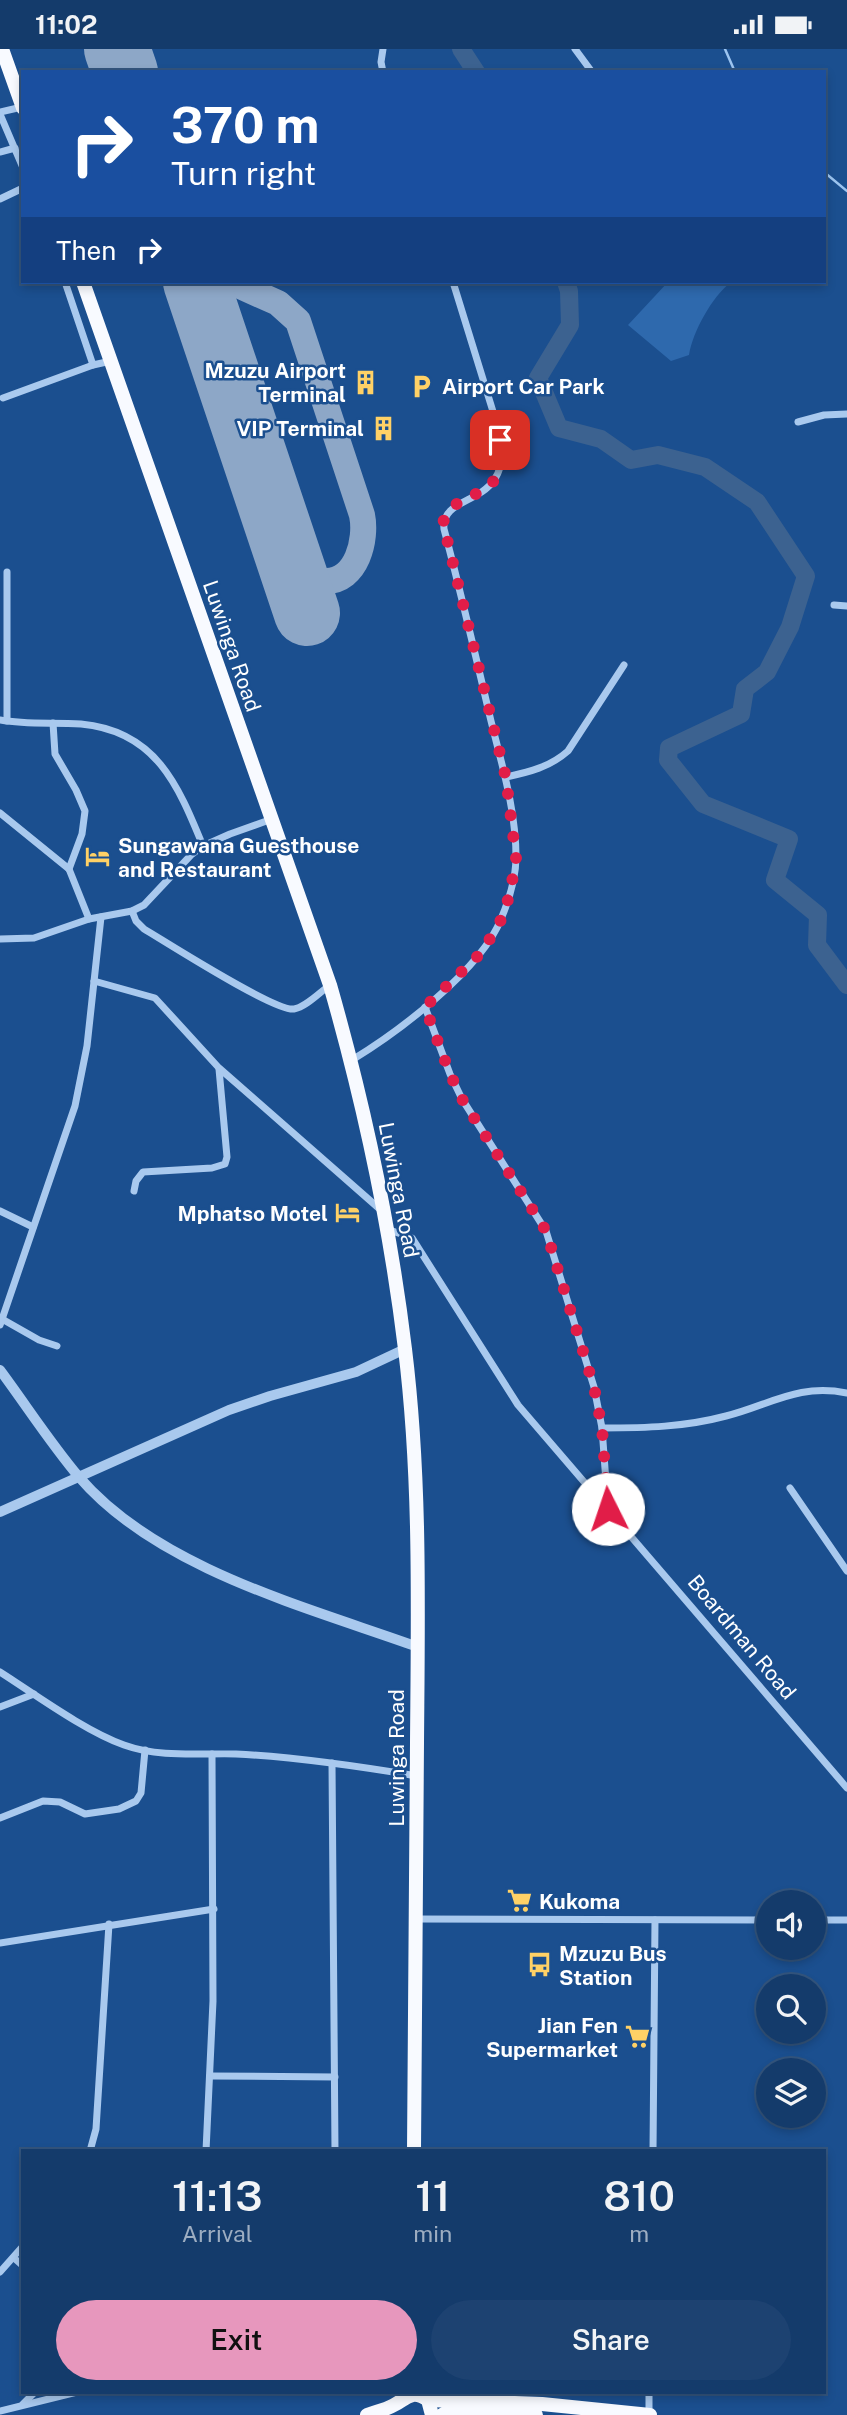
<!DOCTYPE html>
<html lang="en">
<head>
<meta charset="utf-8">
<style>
  :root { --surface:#143b6b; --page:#1d4271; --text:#f1f3f6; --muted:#9dadc1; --line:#33557e; --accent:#e797bd }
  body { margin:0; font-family:"Public Sans",sans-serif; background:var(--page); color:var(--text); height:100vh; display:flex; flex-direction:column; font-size:26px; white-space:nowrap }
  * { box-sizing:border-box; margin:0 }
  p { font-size:23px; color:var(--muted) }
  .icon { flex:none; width:38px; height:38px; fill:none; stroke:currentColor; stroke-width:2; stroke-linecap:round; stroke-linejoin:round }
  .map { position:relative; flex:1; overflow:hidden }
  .side { position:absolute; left:21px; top:2100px; width:805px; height:245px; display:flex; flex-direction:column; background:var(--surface); border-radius:0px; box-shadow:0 4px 10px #0003,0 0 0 2px var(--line) }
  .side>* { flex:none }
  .hud { position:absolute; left:21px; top:21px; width:805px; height:214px; border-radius:0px; box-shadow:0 4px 10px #0003,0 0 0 2px var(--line); background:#1a4fa0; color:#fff; overflow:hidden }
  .tools { position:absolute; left:756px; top:1841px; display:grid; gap:14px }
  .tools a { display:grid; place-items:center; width:70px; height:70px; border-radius:50%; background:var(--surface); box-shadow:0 4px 10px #0003,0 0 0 2px var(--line); font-size:35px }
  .pin { position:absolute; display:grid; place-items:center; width:60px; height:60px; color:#fff; margin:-30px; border-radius:14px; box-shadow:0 4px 10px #0006 }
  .me { position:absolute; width:77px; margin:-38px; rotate:356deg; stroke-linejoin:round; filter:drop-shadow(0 0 5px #0008) }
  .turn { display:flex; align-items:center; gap:24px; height:147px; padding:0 35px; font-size:32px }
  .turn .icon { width:91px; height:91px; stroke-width:2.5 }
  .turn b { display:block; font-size:49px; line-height:60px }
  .then { display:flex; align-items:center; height:66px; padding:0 35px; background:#0003; gap:14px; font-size:26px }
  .eta { display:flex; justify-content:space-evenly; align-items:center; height:119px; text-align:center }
  .eta b { font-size:42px; font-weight:600; line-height:49px }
  .cta { display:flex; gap:14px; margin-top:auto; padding:14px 35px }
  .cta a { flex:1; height:80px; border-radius:42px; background:var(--accent); color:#111; font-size:28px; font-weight:600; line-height:80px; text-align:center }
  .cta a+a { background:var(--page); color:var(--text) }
  .status { display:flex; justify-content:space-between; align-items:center; height:49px; padding:0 35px; background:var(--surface); direction:ltr }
  .status svg { height:19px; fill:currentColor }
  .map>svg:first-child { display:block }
</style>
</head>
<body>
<div class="status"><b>11:02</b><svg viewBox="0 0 49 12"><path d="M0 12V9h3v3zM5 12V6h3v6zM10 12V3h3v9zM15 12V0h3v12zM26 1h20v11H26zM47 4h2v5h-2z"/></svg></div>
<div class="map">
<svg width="847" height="2366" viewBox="0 0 847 2366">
  <rect width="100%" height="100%" fill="#1b4f8f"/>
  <path fill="#2e69ad" d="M668 233H731C712 248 693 282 689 306L671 312 628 276Z"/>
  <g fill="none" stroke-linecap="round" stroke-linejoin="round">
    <g stroke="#9cc4f0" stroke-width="2.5">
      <polyline points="725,0 735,23"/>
      <polyline points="824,123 847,142"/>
    </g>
    <g stroke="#3c6290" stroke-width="18">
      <polyline points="461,0 476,23"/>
      <polyline points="566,233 569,242 570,276 538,329 559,379 601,390 631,411 658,406 705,418 757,453 806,527 790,578 767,623 745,640 741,665 669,699 668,711 703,755 789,790 775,831 818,866 817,896 847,936"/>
    </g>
    <g stroke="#8da7c7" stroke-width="26">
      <path d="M231 233 278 254 298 272 362 466C367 490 357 533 325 532 312 532 300 522 290 514"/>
      <polyline points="207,267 213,243 223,233"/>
    </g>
    <g stroke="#8da7c7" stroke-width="66">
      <polyline points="117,0 125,23"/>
      <polyline points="196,233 307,564"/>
    </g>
    <g stroke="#a9c9ee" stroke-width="7">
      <polyline points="575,0 592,23"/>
      <polyline points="383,23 381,13 383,0"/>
      <polyline points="0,63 22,58"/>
      <polyline points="0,65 23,119"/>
      <polyline points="0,103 15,99"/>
      <polyline points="0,150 23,139"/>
      <polyline points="65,233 93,316 111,312"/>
      <polyline points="3,349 93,316"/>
      <polyline points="798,373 824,366 847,365"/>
      <polyline points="7,523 7,672"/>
      <polyline points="834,556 847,557"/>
      <path d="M0 671C27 676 54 673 81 675 156 682 178 736 203 797"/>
      <polyline points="53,674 55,705 76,741 85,762 82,785 69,820"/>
      <path d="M506 728C529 723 550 718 568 702L624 616"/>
      <polyline points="0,764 69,820 89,870"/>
      <path d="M132 862 136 872 144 880C166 893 275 963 294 960 306 958 320 943 330 936"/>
      <polyline points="0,890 34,889 89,870 132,862 144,856 191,806 203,797 230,785 272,770"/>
      <polyline points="94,932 155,949 219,1019 382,1162"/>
      <polyline points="425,958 450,1025 462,1050 546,1182 594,1338 602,1379 608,1460"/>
      <path d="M352 1011C398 983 481 921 501 870 509 851 516 829 516 808 516 762 502 716 491 672 476 608 461 544 444 480 440 440 517 462 499 382L453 233"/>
      <polyline points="134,1142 136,1132 143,1123 212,1119 225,1115 227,1108 219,1020"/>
      <polyline points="0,1162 33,1178"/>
      <polyline points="387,1180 412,1189 518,1356 847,1739"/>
      <polyline points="2,1270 39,1291 57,1297"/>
      <polyline points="0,1276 75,1057 87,997 101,868"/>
      <path d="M602 1379C645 1379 685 1378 726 1367 770 1356 798 1334 847 1344"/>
      <polyline points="790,1439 847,1522"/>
      <path d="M0 1623C36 1646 85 1682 124 1696 160 1709 199 1704 236 1705 297 1708 357 1717 417 1727"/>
      <polyline points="0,1658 34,1645"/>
      <polyline points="332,1714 335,2102"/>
      <polyline points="0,1769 43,1752 60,1753 85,1765 119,1760 136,1752 141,1744 145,1701"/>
      <polyline points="416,1870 768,1871"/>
      <polyline points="814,1871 847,1871"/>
      <polyline points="0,1894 214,1860"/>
      <polyline points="210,2027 335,2028"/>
      <polyline points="90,2102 96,2080 109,1875"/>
      <polyline points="206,2102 213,1952 212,1705"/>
      <polyline points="653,2102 655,1871"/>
      <polyline points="14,2209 23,2217"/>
      <polyline points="0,2223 23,2197"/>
      <polyline points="23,2355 35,2343"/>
      <polyline points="0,2362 77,2343"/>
      <polyline points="649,2366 649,2343"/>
    </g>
    <g stroke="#a9c9ee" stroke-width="10">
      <path d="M0 1321C26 1356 51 1395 79 1428 158 1520 307 1558 418 1598"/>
      <polyline points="0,1463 229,1361 270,1347 356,1323 405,1300"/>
    </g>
    <g stroke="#f8faff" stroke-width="14">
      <polyline points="2,0 23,59"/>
      <path d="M83 233 330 936C364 1055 390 1176 405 1300 421 1430 418 1563 417 1694 416 1830 415 1966 414 2102"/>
      <polyline points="428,2351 542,2355 650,2366"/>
      <path d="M367 2366C375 2363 385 2361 394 2356 407 2349 412 2340 428 2351L432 2366"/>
      <polyline points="442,2366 447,2363 536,2366"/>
    </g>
  </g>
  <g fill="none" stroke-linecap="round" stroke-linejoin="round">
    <path stroke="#e11d48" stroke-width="12" stroke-dasharray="0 21.6" d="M500 391C510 458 453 436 443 474L506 729 516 809 510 845 500 873 482 903 425 958 450 1025 462 1050 546 1182 594 1338 602 1379 608 1460"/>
  </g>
  <defs>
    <symbol id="building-bare" viewBox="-9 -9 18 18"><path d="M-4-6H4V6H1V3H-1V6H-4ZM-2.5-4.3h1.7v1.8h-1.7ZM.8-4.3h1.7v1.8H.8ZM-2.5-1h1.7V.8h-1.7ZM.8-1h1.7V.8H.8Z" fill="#ffd166" stroke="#1b4f8f" stroke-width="2.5" paint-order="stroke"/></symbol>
    <symbol id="parking-bare" viewBox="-9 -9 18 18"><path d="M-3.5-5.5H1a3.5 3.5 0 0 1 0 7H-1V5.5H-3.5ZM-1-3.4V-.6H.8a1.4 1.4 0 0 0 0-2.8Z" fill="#ffd166" stroke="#1b4f8f" stroke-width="2.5" paint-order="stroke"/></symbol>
    <symbol id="hotel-bare" viewBox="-9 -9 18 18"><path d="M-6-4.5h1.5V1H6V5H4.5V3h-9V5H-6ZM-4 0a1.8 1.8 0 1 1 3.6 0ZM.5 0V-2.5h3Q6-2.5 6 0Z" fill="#ffd166" stroke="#1b4f8f" stroke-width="2.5" paint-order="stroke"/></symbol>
    <symbol id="supermarket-bare" viewBox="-9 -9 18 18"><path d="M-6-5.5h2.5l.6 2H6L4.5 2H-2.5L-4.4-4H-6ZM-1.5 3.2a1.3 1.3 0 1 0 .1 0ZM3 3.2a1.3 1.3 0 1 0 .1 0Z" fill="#ffd166" stroke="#1b4f8f" stroke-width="2.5" paint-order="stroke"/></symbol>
    <symbol id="bus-bare" viewBox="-9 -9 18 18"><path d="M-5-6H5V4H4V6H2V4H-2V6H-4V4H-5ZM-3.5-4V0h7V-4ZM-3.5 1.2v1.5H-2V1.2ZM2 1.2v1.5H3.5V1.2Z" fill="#ffd166" stroke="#1b4f8f" stroke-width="2.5" paint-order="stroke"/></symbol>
  </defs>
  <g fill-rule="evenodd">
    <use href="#building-bare" x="348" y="316" width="35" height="35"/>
    <use href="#parking-bare" x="404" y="320" width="35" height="35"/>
    <use href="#building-bare" x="366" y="362" width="35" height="35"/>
    <use href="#hotel-bare" x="80" y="790" width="35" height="35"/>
    <use href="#hotel-bare" x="330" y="1146" width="35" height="35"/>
    <use href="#supermarket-bare" x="502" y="1834" width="35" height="35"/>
    <use href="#bus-bare" x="522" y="1898" width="35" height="35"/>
    <use href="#supermarket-bare" x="620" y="1970" width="35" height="35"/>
  </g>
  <g text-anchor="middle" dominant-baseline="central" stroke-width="5" stroke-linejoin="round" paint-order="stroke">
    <g font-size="21" font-weight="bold" fill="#fff" stroke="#1b4f8f" text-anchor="end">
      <text x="346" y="321">Mzuzu Airport<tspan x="346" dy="24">Terminal</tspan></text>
      <text x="442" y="337" text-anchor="start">Airport Car Park</text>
      <text x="364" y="379">VIP Terminal</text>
      <text x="118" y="796" text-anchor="start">Sungawana Guesthouse<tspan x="118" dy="24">and Restaurant</tspan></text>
      <text x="328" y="1164">Mphatso Motel</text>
      <text x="539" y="1852" text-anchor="start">Kukoma</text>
      <text x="559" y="1904" text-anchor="start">Mzuzu Bus<tspan x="559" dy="24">Station</tspan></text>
      <text x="618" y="1976">Jian Fen<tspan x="618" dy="24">Supermarket</tspan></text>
    </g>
    <g font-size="21" fill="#fff" stroke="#1b4f8f">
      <text transform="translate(232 597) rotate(71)">Luwinga Road</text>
      <text transform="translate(399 1141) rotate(79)">Luwinga Road</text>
      <text transform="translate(742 1588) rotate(50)">Boardman Road</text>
      <text transform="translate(396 1709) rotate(-90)">Luwinga Road</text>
    </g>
  </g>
</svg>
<div class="tools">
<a><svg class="icon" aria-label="sound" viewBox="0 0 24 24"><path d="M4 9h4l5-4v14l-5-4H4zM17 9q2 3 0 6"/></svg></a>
<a><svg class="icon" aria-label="search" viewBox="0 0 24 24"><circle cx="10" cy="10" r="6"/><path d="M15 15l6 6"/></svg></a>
<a><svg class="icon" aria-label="layers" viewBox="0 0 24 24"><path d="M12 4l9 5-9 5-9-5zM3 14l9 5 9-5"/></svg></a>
</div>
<div class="pin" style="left:500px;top:391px;background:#d93025"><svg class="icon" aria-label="arrive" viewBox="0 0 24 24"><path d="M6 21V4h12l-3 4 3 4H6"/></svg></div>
<svg class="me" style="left:608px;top:1460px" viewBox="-20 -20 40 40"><circle r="19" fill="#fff"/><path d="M0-13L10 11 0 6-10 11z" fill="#e11d48"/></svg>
<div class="hud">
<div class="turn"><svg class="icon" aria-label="right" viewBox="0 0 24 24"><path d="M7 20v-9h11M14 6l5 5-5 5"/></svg><div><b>370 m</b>Turn right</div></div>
<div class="then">Then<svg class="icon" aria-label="right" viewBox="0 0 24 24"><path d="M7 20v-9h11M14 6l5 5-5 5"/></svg></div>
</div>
<section class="side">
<div class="eta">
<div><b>11:13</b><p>Arrival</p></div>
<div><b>11</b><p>min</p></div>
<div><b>810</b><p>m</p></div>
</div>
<div class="cta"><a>Exit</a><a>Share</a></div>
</section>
</div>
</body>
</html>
